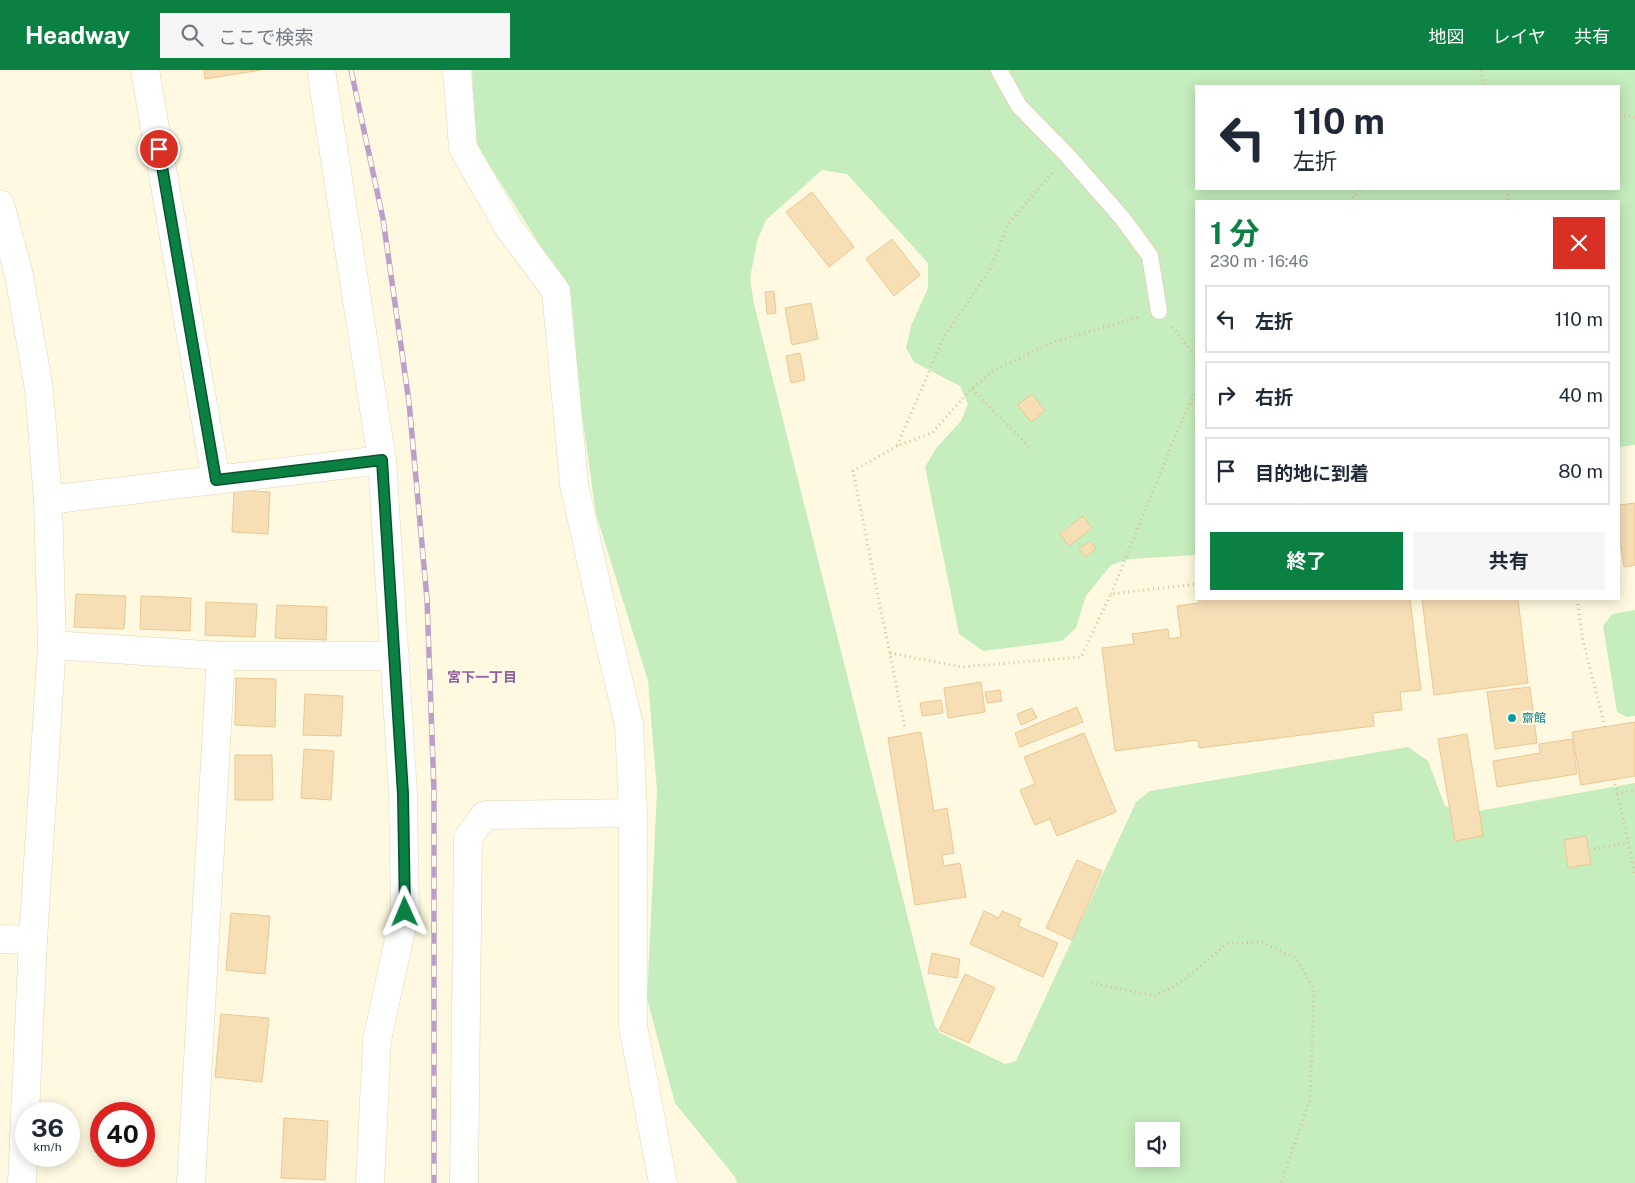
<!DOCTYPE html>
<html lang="ja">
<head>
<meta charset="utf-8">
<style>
  :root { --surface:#fff; --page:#f6f6f7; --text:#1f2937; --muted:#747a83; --line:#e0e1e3; --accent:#0b8043 }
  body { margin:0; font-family:"Public Sans","Noto Sans JP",sans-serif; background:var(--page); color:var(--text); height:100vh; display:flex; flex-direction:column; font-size:19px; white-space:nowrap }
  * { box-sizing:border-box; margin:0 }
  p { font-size:16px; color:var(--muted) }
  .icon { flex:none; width:28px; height:28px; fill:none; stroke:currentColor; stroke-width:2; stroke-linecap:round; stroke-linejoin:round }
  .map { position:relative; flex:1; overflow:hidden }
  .side { position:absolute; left:1195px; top:130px; width:425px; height:400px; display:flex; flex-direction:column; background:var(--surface); border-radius:0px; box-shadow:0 2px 12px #0003 }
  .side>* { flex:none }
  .hud { position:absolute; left:1195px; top:15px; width:425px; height:105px; border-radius:0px; box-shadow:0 2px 12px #0003; background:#fff; color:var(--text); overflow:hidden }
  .controls { position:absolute; left:1135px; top:1052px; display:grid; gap:10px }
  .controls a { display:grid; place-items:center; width:45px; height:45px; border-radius:0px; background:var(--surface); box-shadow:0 2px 12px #0003; font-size:25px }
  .speed { position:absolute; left:15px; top:1032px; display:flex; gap:10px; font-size:25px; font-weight:700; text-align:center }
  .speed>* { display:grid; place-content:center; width:65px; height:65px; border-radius:50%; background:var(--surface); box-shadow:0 2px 12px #0003; line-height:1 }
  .speed small { font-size:12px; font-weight:400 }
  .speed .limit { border:8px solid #d22; background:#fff; color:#111 }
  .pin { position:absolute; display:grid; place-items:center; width:42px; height:42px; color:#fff; margin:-21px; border:2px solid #fff; border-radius:50%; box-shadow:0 1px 5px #0007 }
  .me { position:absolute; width:55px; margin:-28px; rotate:359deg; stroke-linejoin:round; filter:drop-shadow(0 0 4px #0008) }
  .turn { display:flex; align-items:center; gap:18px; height:105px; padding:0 15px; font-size:22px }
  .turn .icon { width:65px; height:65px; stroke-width:2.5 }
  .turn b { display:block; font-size:35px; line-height:42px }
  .round { display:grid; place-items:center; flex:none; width:52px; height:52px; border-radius:0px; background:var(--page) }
  .summary { display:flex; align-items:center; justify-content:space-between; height:85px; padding:0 15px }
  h1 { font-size:30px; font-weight:700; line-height:38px; color:var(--accent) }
  .button { display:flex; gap:10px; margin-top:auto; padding:10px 15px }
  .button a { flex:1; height:58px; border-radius:0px; background:var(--accent); color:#fff; font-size:20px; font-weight:700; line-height:58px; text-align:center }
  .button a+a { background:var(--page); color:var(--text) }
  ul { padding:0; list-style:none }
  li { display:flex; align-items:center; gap:15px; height:68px; margin:0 10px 8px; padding:0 5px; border:2px solid var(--line); border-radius:0px }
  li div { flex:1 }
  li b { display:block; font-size:19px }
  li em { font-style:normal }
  header { display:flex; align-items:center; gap:30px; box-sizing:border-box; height:70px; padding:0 25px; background:var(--accent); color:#fff }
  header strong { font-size:24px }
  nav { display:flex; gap:28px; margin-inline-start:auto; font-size:18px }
  .search { width:350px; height:45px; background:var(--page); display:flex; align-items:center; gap:12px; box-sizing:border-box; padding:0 18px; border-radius:0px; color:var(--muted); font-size:19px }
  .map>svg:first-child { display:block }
</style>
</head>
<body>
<header>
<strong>Headway</strong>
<div class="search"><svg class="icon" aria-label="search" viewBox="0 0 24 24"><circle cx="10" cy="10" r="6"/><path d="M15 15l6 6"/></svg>ここで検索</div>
<nav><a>地図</a><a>レイヤ</a><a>共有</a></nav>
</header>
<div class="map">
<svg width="1635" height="1113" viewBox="0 0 1635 1113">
  <rect width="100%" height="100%" fill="#fef9e0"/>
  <g fill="#c6edbe" fill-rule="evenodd">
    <path d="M472 0H1635V375L1619 377V131H1196V485L1130 489 1111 495 1086 526 1076 558 1062 571 983 581 959 564 925 397 937 377 961 351 968 334 960 316 914 292 906 278 911 256 928 218V193L847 104 822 100 766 150 757 171 750 209 754 234 935 956 940 963 1005 994 1016 991 1136 732 1150 721 1408 677 1428 691 1445 736 1467 743 1635 713V1113H737L735 1107 675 1033 647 929 657 721 648 611 596 444 563 212 475 72ZM1196 16H1619V119H1196ZM1144 1061H1171V1089H1144Z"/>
    <polygon points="1635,540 1635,646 1627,647 1617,642 1603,556 1612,544"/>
  </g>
  <g fill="#f6deb5" stroke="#ebc894">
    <polygon points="204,0 261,0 205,9"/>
    <polygon points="812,122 854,177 829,197 786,142"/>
    <polygon points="892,169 920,205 894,226 866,189"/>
    <polygon points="774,221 776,243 767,244 765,222"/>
    <polygon points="811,233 818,269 792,275 785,238"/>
    <polygon points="800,283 805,310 791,313 786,286"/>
    <polygon points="1032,324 1045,341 1031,352 1018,335"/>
    <polygon points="234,420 270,422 268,464 232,462"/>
    <polygon points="1635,433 1635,495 1624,497 1621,477 1619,478 1619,435"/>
    <polygon points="1083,446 1092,458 1069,476 1060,464"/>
    <polygon points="1090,471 1096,479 1085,487 1079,479"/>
    <polygon points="76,524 126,526 124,559 74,557"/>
    <polygon points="141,526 191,528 190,561 140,559"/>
    <polygon points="1198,529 1410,529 1421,620 1400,622 1402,640 1373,643 1374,656 1199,678 1198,670 1115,681 1102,578 1134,574 1132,564 1168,559 1169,569 1181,567 1177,536 1199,533"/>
    <polygon points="1422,529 1518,529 1528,613 1434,625"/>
    <polygon points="206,532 257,534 255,567 205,565"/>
    <polygon points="277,535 327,537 326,570 275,568"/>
    <polygon points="236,608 276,609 275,657 235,655"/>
    <polygon points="981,612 985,642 948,648 944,618"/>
    <polygon points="1530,617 1537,673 1495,679 1487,622"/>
    <polygon points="1000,620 1002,631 987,633 985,622"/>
    <polygon points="305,624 343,626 341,666 303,665"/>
    <polygon points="941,630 943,643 922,646 920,633"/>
    <polygon points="1077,637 1083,652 1020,677 1015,663"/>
    <polygon points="1032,638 1037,648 1021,655 1017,644"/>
    <polygon points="1635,652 1635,706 1581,715 1572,662"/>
    <polygon points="921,662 934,741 947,738 954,783 942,785 944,796 960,793 966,827 915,835 888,668"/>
    <polygon points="1084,663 1116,742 1057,766 1050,749 1035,755 1020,720 1035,714 1024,687"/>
    <polygon points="1467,664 1483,766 1455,771 1438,669"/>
    <polygon points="1572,669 1577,704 1497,717 1493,691 1540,683 1539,674"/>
    <polygon points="304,679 334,681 331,730 301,728"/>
    <polygon points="235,685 272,685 273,730 235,730"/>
    <polygon points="1586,766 1591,794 1568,798 1564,770"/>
    <polygon points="1077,790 1102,801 1072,870 1046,858"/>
    <polygon points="984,841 999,848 1002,841 1021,849 1018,856 1058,873 1043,907 970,874"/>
    <polygon points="231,843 270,846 265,904 226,900"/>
    <polygon points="932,883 960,889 957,908 928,903"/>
    <polygon points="965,904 995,918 969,973 939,960"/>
    <polygon points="221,944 269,948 262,1012 215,1007"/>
    <polygon points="284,1048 328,1051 325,1110 281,1108"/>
  </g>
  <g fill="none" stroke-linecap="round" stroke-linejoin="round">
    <defs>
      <polyline id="lane" points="999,0 1019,36 1067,85 1123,149 1150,186 1159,241"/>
      <g id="street">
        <polyline points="145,0 216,410"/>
        <polyline points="0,134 19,205 39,319 48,430 52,575 33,870 22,1113"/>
        <polyline points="48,430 382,390"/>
        <polyline points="52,575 221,586 395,586"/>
        <polyline points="0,869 33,870"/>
        <polyline points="191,1113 221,586"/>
        <polyline points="464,1113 468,768 485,745 633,743"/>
      </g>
      <g id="secondary">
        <polyline points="321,0 382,390 403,724 405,842 377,970 370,1113"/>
        <polyline points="457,0 463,78 509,158 556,221 574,414 608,567 629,654 633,743 633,956 663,1113"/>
      </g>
    </defs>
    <use href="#lane" stroke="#e1d4b8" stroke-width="18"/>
    <use href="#street" stroke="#e1d4b8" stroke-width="29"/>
    <use href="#secondary" stroke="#e6d7b6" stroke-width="29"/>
    <g stroke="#dbc198" stroke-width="3" stroke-dasharray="1 4" stroke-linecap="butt">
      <polyline points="1481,0 1484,16"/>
      <polyline points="1619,45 1635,47"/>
      <polyline points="1052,103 1009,153 989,201 944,267 897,376 932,363 971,319 996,299 1054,272 1139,247"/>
      <polyline points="1507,119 1509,131"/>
      <polyline points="1348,131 1363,119"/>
      <polyline points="1172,257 1196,286"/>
      <polyline points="972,319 1031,379"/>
      <polyline points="897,376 853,401 905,659"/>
      <polyline points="1111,524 1179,357 1196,322"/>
      <polyline points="1577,529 1583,571 1605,657"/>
      <polyline points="890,583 962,597 1081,587 1111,524 1196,514"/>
      <polyline points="1614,709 1635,804"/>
      <polyline points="1617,724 1635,720"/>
      <polyline points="1594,779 1628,773"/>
      <polyline points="1091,913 1156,926 1184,910 1228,873 1262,872 1297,889 1314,920 1310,1030 1281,1113"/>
    </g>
    <use href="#lane" stroke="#fff" stroke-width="16"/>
    <use href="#street" stroke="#fff" stroke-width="28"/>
    <use href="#secondary" stroke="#fff" stroke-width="28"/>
    <defs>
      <polyline id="rail" points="351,0 383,149 409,332 427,529 434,721 434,1113"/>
    </defs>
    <use href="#rail" stroke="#be9ec8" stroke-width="5.5"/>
    <use href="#rail" stroke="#fffbe9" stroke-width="4" stroke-dasharray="11" stroke-linecap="butt"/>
  </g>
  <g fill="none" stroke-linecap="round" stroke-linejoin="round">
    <defs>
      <polyline id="route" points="159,79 216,410 382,390 403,724 405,842"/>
    </defs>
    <use href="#route" stroke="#07532c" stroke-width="12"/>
    <use href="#route" stroke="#0b8043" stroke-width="9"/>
  </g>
  <circle fill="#0f9aa8" stroke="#fffbe9" stroke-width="2" cx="1512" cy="648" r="5"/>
  <g text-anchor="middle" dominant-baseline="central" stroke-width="4" stroke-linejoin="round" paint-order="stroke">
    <g font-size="12" fill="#0d838f" stroke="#fffbe9" text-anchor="start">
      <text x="1522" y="648">齋館</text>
    </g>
    <g font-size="14" font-weight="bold" fill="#95609c" stroke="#fffbe9">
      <text x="482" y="607">宮下一丁目</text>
    </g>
  </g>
</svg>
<div class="controls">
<a><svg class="icon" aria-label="sound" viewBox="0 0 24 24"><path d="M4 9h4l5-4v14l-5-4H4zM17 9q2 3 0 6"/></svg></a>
</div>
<div class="speed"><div>36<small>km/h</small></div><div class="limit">40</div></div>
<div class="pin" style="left:159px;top:79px;background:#d93025"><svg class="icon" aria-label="arrive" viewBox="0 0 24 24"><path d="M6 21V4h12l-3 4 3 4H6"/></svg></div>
<svg class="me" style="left:405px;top:842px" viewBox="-20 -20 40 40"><path d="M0-17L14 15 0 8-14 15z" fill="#0b8043" stroke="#fff" stroke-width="4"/></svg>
<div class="hud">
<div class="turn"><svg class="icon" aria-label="left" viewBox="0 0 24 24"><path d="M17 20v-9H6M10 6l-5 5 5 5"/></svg><div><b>110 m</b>左折</div></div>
</div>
<section class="side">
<div class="summary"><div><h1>1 分</h1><p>230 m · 16:46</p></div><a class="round" style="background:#d93025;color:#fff"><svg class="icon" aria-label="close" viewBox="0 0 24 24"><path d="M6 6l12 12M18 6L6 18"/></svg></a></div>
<ul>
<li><svg class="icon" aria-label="left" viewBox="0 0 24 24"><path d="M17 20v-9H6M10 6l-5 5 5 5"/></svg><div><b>左折</b></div><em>110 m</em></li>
<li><svg class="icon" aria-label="right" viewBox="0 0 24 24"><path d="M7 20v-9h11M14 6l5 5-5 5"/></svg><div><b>右折</b></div><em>40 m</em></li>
<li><svg class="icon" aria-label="arrive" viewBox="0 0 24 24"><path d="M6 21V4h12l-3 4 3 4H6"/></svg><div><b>目的地に到着</b></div><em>80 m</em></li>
</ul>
<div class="button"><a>終了</a><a>共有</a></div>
</section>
</div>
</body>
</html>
